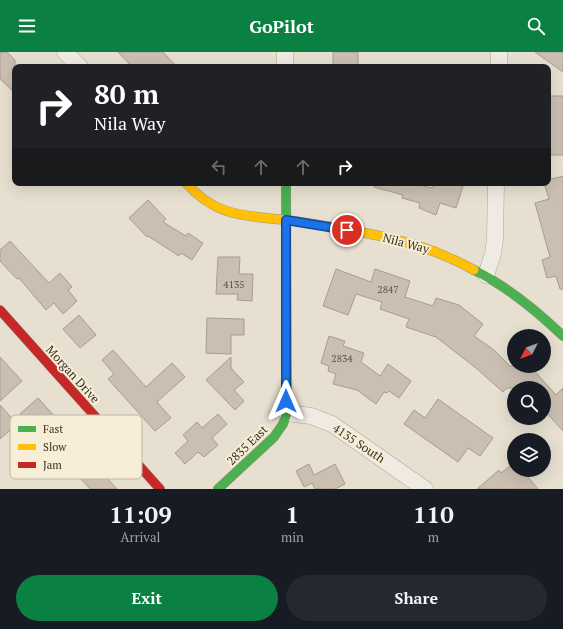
<!DOCTYPE html>
<html lang="en">
<head>
<meta charset="utf-8">
<style>
  :root { --surface:#171b24; --page:#242831; --text:#f1f3f6; --muted:#9ea1a6; --accent:#0b8043 }
  body { margin:0; font-family:"PT Serif",serif; background:var(--page); color:var(--text); height:100vh; display:flex; flex-direction:column; font-size:15px; white-space:nowrap }
  * { box-sizing:border-box; margin:0 }
  p { font-size:13px; color:var(--muted) }
  .icon { flex:none; width:22px; height:22px; fill:none; stroke:currentColor; stroke-width:2; stroke-linecap:round; stroke-linejoin:round }
  .map { position:relative; height:437px; overflow:hidden }
  .details { display:flex; flex-direction:column; background:var(--surface); flex:1 }
  .details>* { flex:none }
  .banner { position:absolute; left:12px; top:12px; width:539px; height:122px; border-radius:8px; box-shadow:0 4px 16px #0002; background:#202124; color:#fff; overflow:hidden }
  .needle { width:26px; rotate:228deg }
  .buttons { position:absolute; left:507px; top:277px; display:grid; gap:8px }
  .buttons a { display:grid; place-items:center; width:44px; height:44px; border-radius:50%; background:var(--surface); box-shadow:0 4px 16px #0002; font-size:20px }
  .pin { position:absolute; display:grid; place-items:center; width:34px; height:34px; color:#fff; margin:-17px; border:2px solid #fff; border-radius:50%; box-shadow:0 1px 4px #0007 }
  .me { position:absolute; width:44px; margin:-22px; rotate:0deg; stroke-linejoin:round; filter:drop-shadow(0 0 3px #0008) }
  .turn { display:flex; align-items:center; gap:14px; height:84px; padding:0 16px; font-size:18px }
  .turn .icon { width:52px; height:52px; stroke-width:2.5 }
  .turn b { display:block; font-size:28px; line-height:34px }
  .lanes { display:flex; align-items:center; height:38px; padding:0 16px; background:#0003; justify-content:center; gap:20px; direction:ltr }
  .lanes .off { opacity:.35 }
  .eta { display:flex; justify-content:space-evenly; align-items:center; height:68px; text-align:center }
  .eta b { font-size:24px; font-weight:800; line-height:28px }
  .cta { display:flex; gap:8px; margin-top:auto; padding:8px 16px }
  .cta a { flex:1; height:46px; border-radius:24px; background:var(--accent); color:#fff; font-size:16px; font-weight:800; line-height:46px; text-align:center }
  .cta a+a { background:var(--page); color:var(--text) }
  header { display:flex; justify-content:space-between; align-items:center; height:52px; padding:0 16px; background:var(--accent); color:#fff; font-size:18px; font-weight:800 }
  .map>svg:first-child { display:block }
</style>
</head>
<body>
<header><svg class="icon" aria-label="menu" viewBox="0 0 24 24"><path d="M4 6h16M4 12h16M4 18h16"/></svg>GoPilot<svg class="icon" aria-label="search" viewBox="0 0 24 24"><circle cx="10" cy="10" r="6"/><path d="M15 15l6 6"/></svg></header>
<div class="map">
<svg width="563" height="437" viewBox="0 0 563 437">
  <rect width="100%" height="100%" fill="#e7e0d1"/>
  <g fill="#cbbfb2" stroke="#a89c90">
    <polygon points="0,0 7,0 15,8 15,41 0,27"/>
    <polygon points="118,0 163,0 177,15 132,15"/>
    <rect x="333" y="0" width="25" height="15"/>
    <polygon points="535,0 563,0 563,20"/>
    <rect x="548" y="44" width="15" height="59"/>
    <polygon points="563,124 563,237 560,237 556,224 547,226 542,208 550,205 535,151 549,147 544,131 548,131 548,128"/>
    <polygon points="375,131 413,131 432,136 434,131 464,131 456,156 440,151 436,163 419,156 420,151 402,146 403,143 374,135"/>
    <polygon points="148,148 166,167 163,170 186,184 188,181 203,191 192,208 181,201 179,204 148,184 147,185 129,166"/>
    <polygon points="10,189 49,231 60,221 72,235 68,238 77,249 63,262 54,251 46,258 19,226 17,227 0,209 0,198"/>
    <polygon points="218,205 240,205 239,222 253,222 252,249 237,248 238,242 216,242"/>
    <polygon points="336,217 371,230 375,217 410,229 405,245 433,254 436,246 459,253 483,272 474,284 494,298 510,314 530,314 556,343 563,336 563,379 544,358 544,336 507,336 503,340 476,316 436,285 406,275 409,267 380,257 382,250 356,242 348,263 323,254"/>
    <polygon points="79,263 96,283 80,296 63,277"/>
    <polygon points="207,266 244,267 244,283 231,283 231,302 206,301"/>
    <polygon points="329,284 345,289 343,294 364,301 361,310 380,324 388,312 411,329 399,346 389,339 387,341 384,340 376,352 357,338 333,332 336,322 328,319 329,314 321,311"/>
    <polygon points="113,298 146,335 172,311 185,325 157,350 171,366 155,379 108,327 114,322 102,308"/>
    <polygon points="0,305 22,329 0,349"/>
    <polygon points="231,305 231,316 244,330 234,338 244,349 235,358 206,328"/>
    <polygon points="38,346 57,367 40,383 20,362"/>
    <polygon points="438,347 493,386 480,404 468,396 458,410 404,372 414,358 425,366"/>
    <polygon points="0,353 17,372 0,387"/>
    <polygon points="218,362 227,372 212,386 218,393 204,405 198,400 185,412 175,401 188,389 183,383 197,370 202,376"/>
    <polygon points="75,386 86,398 84,401 117,437 90,437 58,402"/>
    <polygon points="514,411 514,418 522,418 538,437 477,437 499,418 501,421"/>
    <polygon points="309,412 314,423 335,412 345,432 335,437 315,437 312,431 304,435 296,419"/>
  </g>
  <g fill="none" stroke-linecap="round" stroke-linejoin="round">
    <defs>
      <g id="street">
        <polyline points="65,0 80,15"/>
        <polyline points="285,0 285,15"/>
        <polyline points="499,15 499,0"/>
        <polyline points="486,223 493,202 495,187 496,131"/>
        <polyline points="287,361 311,364 332,372 425,437"/>
      </g>
      <g id="fast">
        <path d="M474 218C508 235 536 258 563 284"/>
        <polyline points="218,437 274,385 283,372 287,361 286,131"/>
      </g>
      <path id="slow" d="M186 131C219 168 249 163 294 169 321 173 348 177 375 183 409 189 443 201 474 218"/>
      <polyline id="jam" points="0,258 160,437"/>
    </defs>
    <use href="#street" stroke="#ada599" stroke-width="17"/>
    <use href="#fast" stroke="#9c958a" stroke-width="10"/>
    <use href="#slow" stroke="#9c958a" stroke-width="10"/>
    <use href="#jam" stroke="#9c958a" stroke-width="10"/>
    <use href="#street" stroke="#efebe3" stroke-width="16"/>
    <use href="#fast" stroke="#4caf50" stroke-width="9"/>
    <use href="#slow" stroke="#ffc107" stroke-width="9"/>
    <use href="#jam" stroke="#c62828" stroke-width="9"/>
  </g>
  <g fill="none" stroke-linecap="round" stroke-linejoin="round">
    <defs>
      <polyline id="route" points="286,349 286,168 347,178"/>
    </defs>
    <use href="#route" stroke="#114b97" stroke-width="10"/>
    <use href="#route" stroke="#1a73e8" stroke-width="7"/>
  </g>
  <g text-anchor="middle" dominant-baseline="central" stroke-width="4" stroke-linejoin="round" paint-order="stroke">
    <g font-size="10" fill="#605244">
      <text x="234" y="232">4135</text>
      <text x="388" y="237">2847</text>
      <text x="342" y="306">2834</text>
    </g>
    <g font-size="12" fill="#3d2e20" stroke="#f7eed8">
      <text transform="translate(406 191) rotate(15)">Nila Way</text>
      <text transform="translate(73 322) rotate(48)">Morgan Drive</text>
      <text transform="translate(359 391) rotate(34)">4135 South</text>
      <text transform="translate(247 393) rotate(-44)">2835 East</text>
    </g>
  </g>
  <rect x="10" y="363" width="132" height="64" rx="6" fill="#f7eed8" stroke="#bfb4a1" stroke-width="1"/>
  <rect x="18" y="374" width="18" height="6" fill="#4caf50"/>
  <rect x="18" y="392" width="18" height="6" fill="#ffc107"/>
  <rect x="18" y="410" width="18" height="6" fill="#c62828"/>
  <g font-size="11" fill="#3d2e20">
    <text x="43" y="381">Fast</text>
    <text x="43" y="399">Slow</text>
    <text x="43" y="417">Jam</text>
  </g>
</svg>
<div class="buttons">
<a><svg class="needle" viewBox="-14 -14 28 28"><path d="M0-13l5 13h-10z" fill="#e53935"/><path d="M0 13l5-13h-10z" fill="#9ea1a6"/></svg></a>
<a><svg class="icon" aria-label="search" viewBox="0 0 24 24"><circle cx="10" cy="10" r="6"/><path d="M15 15l6 6"/></svg></a>
<a><svg class="icon" aria-label="layers" viewBox="0 0 24 24"><path d="M12 4l9 5-9 5-9-5zM3 14l9 5 9-5"/></svg></a>
</div>
<div class="pin" style="left:347px;top:178px;background:#d93025"><svg class="icon" aria-label="arrive" viewBox="0 0 24 24"><path d="M6 21V4h12l-3 4 3 4H6"/></svg></div>
<svg class="me" style="left:286px;top:349px" viewBox="-20 -20 40 40"><path d="M0-17L14 15 0 8-14 15z" fill="#1a73e8" stroke="#fff" stroke-width="4"/></svg>
<div class="banner">
<div class="turn"><svg class="icon" aria-label="right" viewBox="0 0 24 24"><path d="M7 20v-9h11M14 6l5 5-5 5"/></svg><div><b>80 m</b>Nila Way</div></div>
<div class="lanes"><svg class="icon off" aria-label="left" viewBox="0 0 24 24"><path d="M17 20v-9H6M10 6l-5 5 5 5"/></svg><svg class="icon off" aria-label="ahead" viewBox="0 0 24 24"><path d="M12 20V5M6 11l6-6 6 6"/></svg><svg class="icon off" aria-label="ahead" viewBox="0 0 24 24"><path d="M12 20V5M6 11l6-6 6 6"/></svg><svg class="icon" aria-label="right" viewBox="0 0 24 24"><path d="M7 20v-9h11M14 6l5 5-5 5"/></svg></div>
</div>
</div>
<section class="details">
<div class="eta">
<div><b>11:09</b><p>Arrival</p></div>
<div><b>1</b><p>min</p></div>
<div><b>110</b><p>m</p></div>
</div>
<div class="cta"><a>Exit</a><a>Share</a></div>
</section>
</body>
</html>
